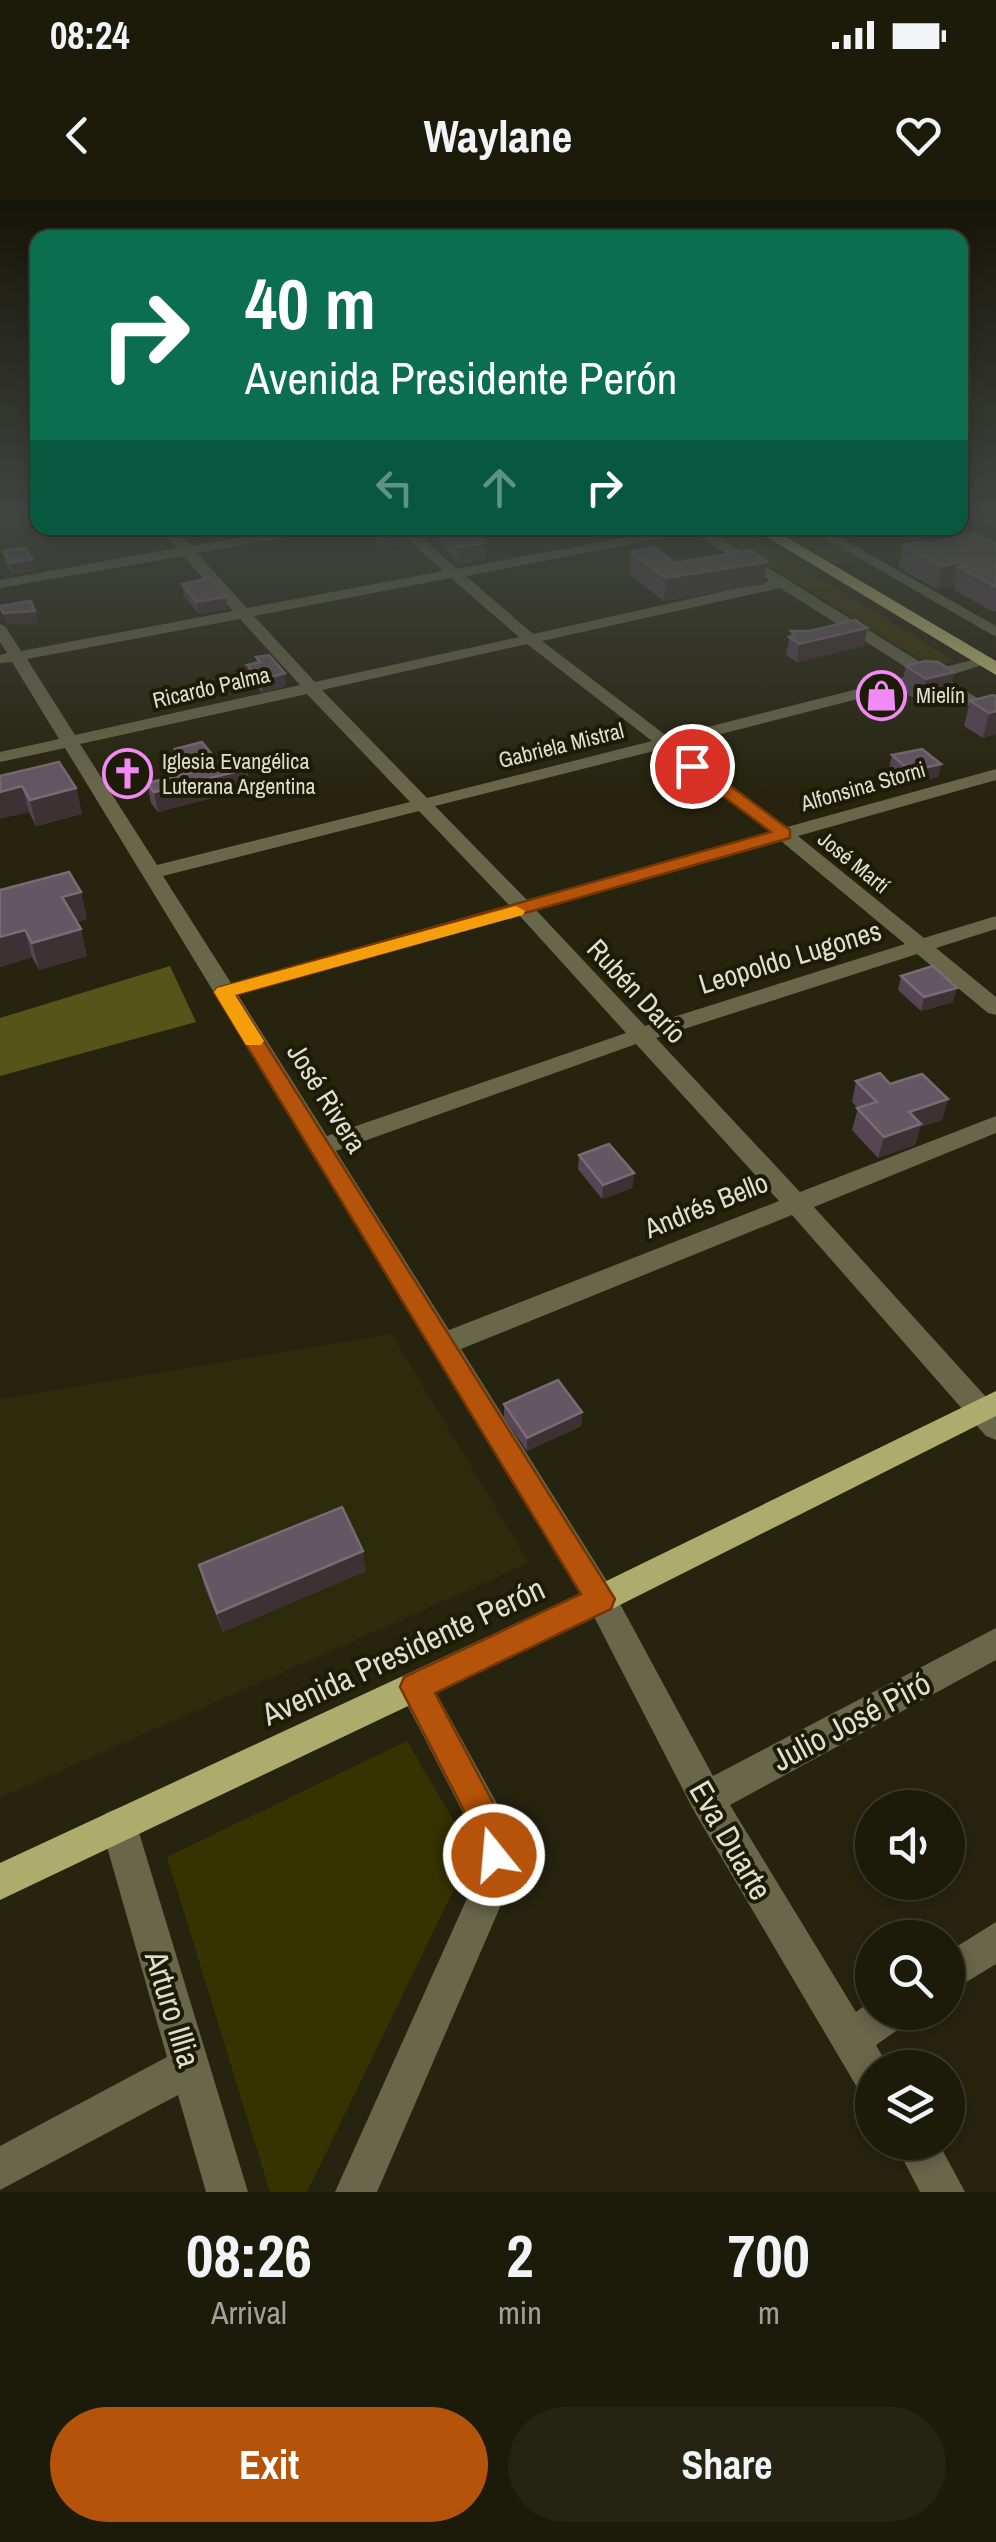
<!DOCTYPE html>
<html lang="en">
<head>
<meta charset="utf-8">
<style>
  :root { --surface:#1c1b0a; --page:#252413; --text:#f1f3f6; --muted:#a0a19c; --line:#3a392b; --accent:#b45309 }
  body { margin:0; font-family:"Archivo Narrow",sans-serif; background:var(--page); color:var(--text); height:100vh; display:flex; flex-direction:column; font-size:38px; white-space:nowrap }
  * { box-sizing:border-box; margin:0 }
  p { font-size:32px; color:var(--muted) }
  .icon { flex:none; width:55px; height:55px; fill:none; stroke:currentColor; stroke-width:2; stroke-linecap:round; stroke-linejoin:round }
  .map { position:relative; height:1992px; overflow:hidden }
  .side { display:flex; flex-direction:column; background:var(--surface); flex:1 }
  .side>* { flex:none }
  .guide { position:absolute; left:30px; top:30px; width:938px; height:305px; border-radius:20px; box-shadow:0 5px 15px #0003,0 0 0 2px var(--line); background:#0b6e4f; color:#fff; overflow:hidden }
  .tools { position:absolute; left:855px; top:1590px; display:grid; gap:20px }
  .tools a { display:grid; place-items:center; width:110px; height:110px; border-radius:50%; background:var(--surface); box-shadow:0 5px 15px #0003,0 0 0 2px var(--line); font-size:50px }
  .pin { position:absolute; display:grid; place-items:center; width:85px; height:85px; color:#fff; margin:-42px; border:5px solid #fff; border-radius:50%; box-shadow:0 2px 10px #0007 }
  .me { position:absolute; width:110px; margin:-55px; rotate:343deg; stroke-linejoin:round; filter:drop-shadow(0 0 8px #0008) }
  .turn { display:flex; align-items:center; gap:35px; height:210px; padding:0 50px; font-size:45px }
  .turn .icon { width:130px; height:130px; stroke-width:2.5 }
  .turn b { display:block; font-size:70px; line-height:85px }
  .lanes { display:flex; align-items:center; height:95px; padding:0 50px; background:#0003; justify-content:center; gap:50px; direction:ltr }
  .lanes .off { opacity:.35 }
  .eta { display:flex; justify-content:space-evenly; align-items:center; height:170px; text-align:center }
  .eta b { font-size:60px; font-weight:700; line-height:70px }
  .button { display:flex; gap:20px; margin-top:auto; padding:20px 50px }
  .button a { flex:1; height:115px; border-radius:60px; background:var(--accent); color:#fff; font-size:40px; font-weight:700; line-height:115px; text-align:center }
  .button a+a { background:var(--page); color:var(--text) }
  .status { display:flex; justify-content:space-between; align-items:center; height:70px; padding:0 50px; background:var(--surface); direction:ltr }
  .status svg { height:28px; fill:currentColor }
  header { display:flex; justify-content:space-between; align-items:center; height:130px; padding:0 50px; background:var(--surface); font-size:45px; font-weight:700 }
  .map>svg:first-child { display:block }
</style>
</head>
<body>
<div class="status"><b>08:24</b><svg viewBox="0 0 49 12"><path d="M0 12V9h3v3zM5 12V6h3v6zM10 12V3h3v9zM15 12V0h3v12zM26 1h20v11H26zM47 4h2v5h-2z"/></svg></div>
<header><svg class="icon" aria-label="back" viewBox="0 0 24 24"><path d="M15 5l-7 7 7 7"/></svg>Waylane<svg class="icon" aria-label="heart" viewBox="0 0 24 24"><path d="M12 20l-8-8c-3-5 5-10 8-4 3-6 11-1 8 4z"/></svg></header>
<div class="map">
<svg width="996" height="1992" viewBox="0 0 996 1992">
  <rect width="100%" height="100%" fill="#26240e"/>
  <polygon fill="#2c2b0c" points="392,1134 529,1363 0,1598 0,1199"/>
  <g fill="#373300">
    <polygon points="708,328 740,328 954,461 935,466 921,460"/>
    <polygon points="772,328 808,328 861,359 837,365"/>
    <polygon points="407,1541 472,1652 307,1992 270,1992 167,1657"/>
  </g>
  <polygon fill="#575419" points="170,766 196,822 0,876 0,818"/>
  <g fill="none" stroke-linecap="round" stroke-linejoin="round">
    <g fill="#68674a" fill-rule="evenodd">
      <polygon points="0,315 10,315 0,319"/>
      <path d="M160 328H173L190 346 295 328H321L315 332 197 353 247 408 443 371 396 328H410L457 369 676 328H704L933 470 984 457 992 462 944 477 996 510V522L928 481 678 545 787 627 996 569V580L798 636 924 738 996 716V729L936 748 996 797V815L988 813 917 754 656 838 800 992 996 916V933L814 1007 996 1208V1240L986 1236 792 1015 461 1149 612 1389 713 1576 996 1428V1460L730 1605 856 1812 872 1800V1812H908L903 1826 876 1845 889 1868H872V1895L858 1889 694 1611 590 1409 65 548 0 562V552L59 539 12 462 0 463V455L7 453 0 442V424L5 426 21 451 233 411 183 356 0 388V380L177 348ZM693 332 770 381 533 434 466 376ZM451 378 519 437 315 482 254 416ZM780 388 917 474 668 537 542 441ZM240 419 300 485 75 535 27 459ZM527 444 652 541 427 598 322 490ZM307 494 410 602 157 665 80 544ZM662 549 770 632 527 700 435 606ZM419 611 509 705 231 783 163 676ZM781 641 905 744 645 826 536 710ZM519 715 626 833 327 936 238 795ZM636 844 779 1001 449 1130 336 951Z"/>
      <polygon points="807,328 823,328 996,426 996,437"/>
      <polygon points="415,1471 427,1476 506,1620 511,1633 513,1677 377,1992 335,1992 477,1676 475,1636 398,1487 403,1476"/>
      <polygon points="119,1608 132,1613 137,1626 248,1992 206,1992 178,1895 0,1990 0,1946 167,1857 101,1626 106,1613"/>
      <polygon points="996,1722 996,1764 948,1793 948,1752"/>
      <polygon points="894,1942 938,1942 965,1992 920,1992"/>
    </g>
    <polygon fill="#aeac6d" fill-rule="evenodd" points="996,1191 996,1216 612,1409 0,1700 0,1663 590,1389"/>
    <polygon fill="#cac77a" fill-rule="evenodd" points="752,328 771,328 996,461 996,475"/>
  </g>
  <g fill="#564555">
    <polygon points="971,315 996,315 996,328"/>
    <polygon points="365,328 408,328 408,344 385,348"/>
    <polygon points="437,328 470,328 485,343 485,360 459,364 438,341"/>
    <polygon points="929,344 996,344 996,411 994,412 954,390 955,386 954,385 937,389 899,368 903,345"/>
    <polygon points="3,351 32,359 34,371 12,374 6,363"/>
    <polygon points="631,352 764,384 664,401 629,374"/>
    <polygon points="182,384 226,397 227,409 199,414 184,396"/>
    <polygon points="867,428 864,446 797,462 786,455 791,431"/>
    <polygon points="256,457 286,486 262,493 249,477 247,465 257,463"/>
    <polygon points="906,466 954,472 948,496 921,503 901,490"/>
    <polygon points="996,496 983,538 964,526 970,501"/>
    <polygon points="175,549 222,567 247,569 250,588 158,612 151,603 147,583 183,574 178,568"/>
    <polygon points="892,555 941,564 938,577 907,584 889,568"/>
    <polygon points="0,576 76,588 82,614 36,626 29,612"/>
    <polygon points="0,690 81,692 87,719 76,722 87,756 39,770 32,757 0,767"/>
    <polygon points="901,776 953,802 921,811 898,790"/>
    <polygon points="856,881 890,884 948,899 942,920 920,927 915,945 878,958 852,930 858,908 852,902"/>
    <polygon points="579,955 634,973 632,988 602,999 578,969"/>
    <polygon points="504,1204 582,1212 581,1226 527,1251 504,1218"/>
    <polygon points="199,1365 366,1371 223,1432 204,1385"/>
  </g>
  <g fill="#3d3133">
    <polygon points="408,328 408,344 385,348 384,331"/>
    <polygon points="485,343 485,360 459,364 459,347"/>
    <polygon points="32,359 34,371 12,374 10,363"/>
    <polygon points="767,362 764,384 664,401 666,378"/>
    <polygon points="959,362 954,385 937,389 942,366"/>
    <polygon points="226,397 227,409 199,414 197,402"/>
    <polygon points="35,411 38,423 6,425 3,413"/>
    <polygon points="867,428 864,446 797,462 799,444"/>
    <polygon points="954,472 948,496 921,503 926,479"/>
    <polygon points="285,473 286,486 262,493 261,480"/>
    <polygon points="996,511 996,534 983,538 989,513"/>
    <polygon points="941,564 938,577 907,584 910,571"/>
    <polygon points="247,569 250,588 158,612 154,592"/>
    <polygon points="22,586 29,612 0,619 0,592"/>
    <polygon points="76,588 82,614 36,626 30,600"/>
    <polygon points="81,692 87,719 69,724 62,697"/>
    <polygon points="81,729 87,756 39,770 32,743"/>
    <polygon points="25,730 32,757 0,767 0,737"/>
    <polygon points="957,788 953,802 921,811 924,797"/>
    <polygon points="948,899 942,920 920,927 915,945 878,958 884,937 909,912"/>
    <polygon points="634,973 632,988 602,999 603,985"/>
    <polygon points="582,1212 581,1226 527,1251 527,1238"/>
    <polygon points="363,1351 366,1371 223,1432 217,1413"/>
  </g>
  <g fill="#655663" stroke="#786b74" stroke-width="2.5">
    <polygon points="381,328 405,328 384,331"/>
    <polygon points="441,328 470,328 485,343 459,347"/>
    <polygon points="975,333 996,344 996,387 959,367 965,366 959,362 942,366 903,345 923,341 929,344"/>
    <polygon points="654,347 675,363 751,350 767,362 666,378 631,352"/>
    <polygon points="25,348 32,359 10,363 3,351"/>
    <polygon points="210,378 226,397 197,402 182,384"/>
    <polygon points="31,401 35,411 3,413 0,406"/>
    <polygon points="855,420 867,428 799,444 789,437 796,435 791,431 810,431"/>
    <polygon points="269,455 285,473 261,480 247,465 260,462 256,457"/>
    <polygon points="925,461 938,462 954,472 926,479 906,466"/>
    <polygon points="993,495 996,496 996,511 989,513 970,501"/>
    <polygon points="202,542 222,567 242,562 247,569 154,592 147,583 193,572 175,549"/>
    <polygon points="922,549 941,564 910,571 892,555"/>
    <polygon points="59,562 76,588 30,600 22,586 0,592 0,576"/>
    <polygon points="69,672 81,692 62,697 81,729 32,743 25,730 0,737 0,690"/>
    <polygon points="933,766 957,788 924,797 901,776"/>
    <polygon points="880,873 890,884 922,874 948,899 909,912 921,924 884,937 857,908 877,902 856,881"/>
    <polygon points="609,944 634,973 603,985 579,955"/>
    <polygon points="558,1180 582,1212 527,1238 504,1204"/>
    <polygon points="342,1307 363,1351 217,1413 199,1365"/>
  </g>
  <linearGradient id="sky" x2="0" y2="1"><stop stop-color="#151408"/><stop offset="0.53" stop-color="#414541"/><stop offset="1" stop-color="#414541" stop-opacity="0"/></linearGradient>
  <rect width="996" height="594" fill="url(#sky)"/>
  <polygon fill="#b45309" stroke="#753606" stroke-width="2.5" points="687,562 698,562 790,630 790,638 235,795 615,1399 611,1409 435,1493 509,1633 511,1655 506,1667 494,1672 482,1667 477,1636 400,1487 404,1477 581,1394 214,792 217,788 771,632 687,569"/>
  <polygon fill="#f59e0b" points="516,706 525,711 523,715 235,795 264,841 261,845 246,845 214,792 217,788"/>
  <defs>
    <symbol id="shop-ring" viewBox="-11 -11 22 22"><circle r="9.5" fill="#1c1b05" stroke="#f18af4" stroke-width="1.5"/><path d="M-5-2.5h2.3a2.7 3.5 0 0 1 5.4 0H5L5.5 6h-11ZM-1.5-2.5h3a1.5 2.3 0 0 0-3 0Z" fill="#f18af4"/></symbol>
    <symbol id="church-ring" viewBox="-11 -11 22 22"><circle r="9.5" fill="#1c1b05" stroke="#f18af4" stroke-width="1.5"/><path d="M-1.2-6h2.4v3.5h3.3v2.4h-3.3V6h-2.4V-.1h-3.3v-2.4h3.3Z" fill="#f18af4"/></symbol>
  </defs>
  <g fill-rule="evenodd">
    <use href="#shop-ring" x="854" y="468" width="55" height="55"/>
    <use href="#church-ring" x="100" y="546" width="55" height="55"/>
  </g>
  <g text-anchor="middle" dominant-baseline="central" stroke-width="8" stroke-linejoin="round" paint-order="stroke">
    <g font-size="22" fill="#dfded1" stroke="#1c1b05">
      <text transform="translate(211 487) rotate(-13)">Ricardo Palma</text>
      <text transform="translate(561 545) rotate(-14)">Gabriela Mistral</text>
      <text transform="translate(863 586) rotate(-16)">Alfonsina Storni</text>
      <text transform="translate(854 662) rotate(39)">José Martí</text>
    </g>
    <g font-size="22" fill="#dfded1" stroke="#1c1b05" text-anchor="start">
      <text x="916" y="495">Mielín</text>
      <text x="162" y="561">Iglesia Evangélica<tspan x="162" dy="25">Luterana Argentina</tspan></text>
    </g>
    <g font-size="28" fill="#dfded1" stroke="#1c1b05">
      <text transform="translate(790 757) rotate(-17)">Leopoldo Lugones</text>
      <text transform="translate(637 791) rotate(47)">Rubén Darío</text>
      <text transform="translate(327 898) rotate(58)">José Rivera</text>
      <text transform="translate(706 1005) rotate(-22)">Andrés Bello</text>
    </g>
    <g font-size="32" fill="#dfded1" stroke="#1c1b05">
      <text transform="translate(403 1451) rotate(-25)">Avenida Presidente Perón</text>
      <text transform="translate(851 1521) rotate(-28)">Julio José Piró</text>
      <text transform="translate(731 1640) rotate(60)">Eva Duarte</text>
      <text transform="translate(173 1809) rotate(73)">Arturo Illia</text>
    </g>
  </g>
</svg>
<div class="tools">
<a><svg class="icon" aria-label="sound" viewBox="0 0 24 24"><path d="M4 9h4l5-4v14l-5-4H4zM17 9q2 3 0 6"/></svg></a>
<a><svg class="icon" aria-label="search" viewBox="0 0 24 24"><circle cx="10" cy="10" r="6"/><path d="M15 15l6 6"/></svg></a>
<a><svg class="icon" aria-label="layers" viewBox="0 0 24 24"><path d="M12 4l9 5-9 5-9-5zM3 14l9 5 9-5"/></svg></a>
</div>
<div class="pin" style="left:692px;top:566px;background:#d93025"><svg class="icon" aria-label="arrive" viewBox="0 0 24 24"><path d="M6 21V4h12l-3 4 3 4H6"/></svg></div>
<svg class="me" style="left:494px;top:1655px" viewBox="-20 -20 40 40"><circle r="17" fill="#b45309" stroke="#fff" stroke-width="3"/><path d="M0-11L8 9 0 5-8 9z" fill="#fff"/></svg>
<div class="guide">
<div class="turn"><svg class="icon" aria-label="right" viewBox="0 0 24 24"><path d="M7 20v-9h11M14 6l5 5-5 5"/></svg><div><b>40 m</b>Avenida Presidente Perón</div></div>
<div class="lanes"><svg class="icon off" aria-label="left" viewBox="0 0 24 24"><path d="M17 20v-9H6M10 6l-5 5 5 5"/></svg><svg class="icon off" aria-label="ahead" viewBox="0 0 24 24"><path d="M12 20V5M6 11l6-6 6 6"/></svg><svg class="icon" aria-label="right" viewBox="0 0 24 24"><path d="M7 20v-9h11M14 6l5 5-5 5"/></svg></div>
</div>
</div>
<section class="side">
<div class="eta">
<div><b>08:26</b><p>Arrival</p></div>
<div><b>2</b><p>min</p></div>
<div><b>700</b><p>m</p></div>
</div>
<div class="button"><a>Exit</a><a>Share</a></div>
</section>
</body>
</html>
